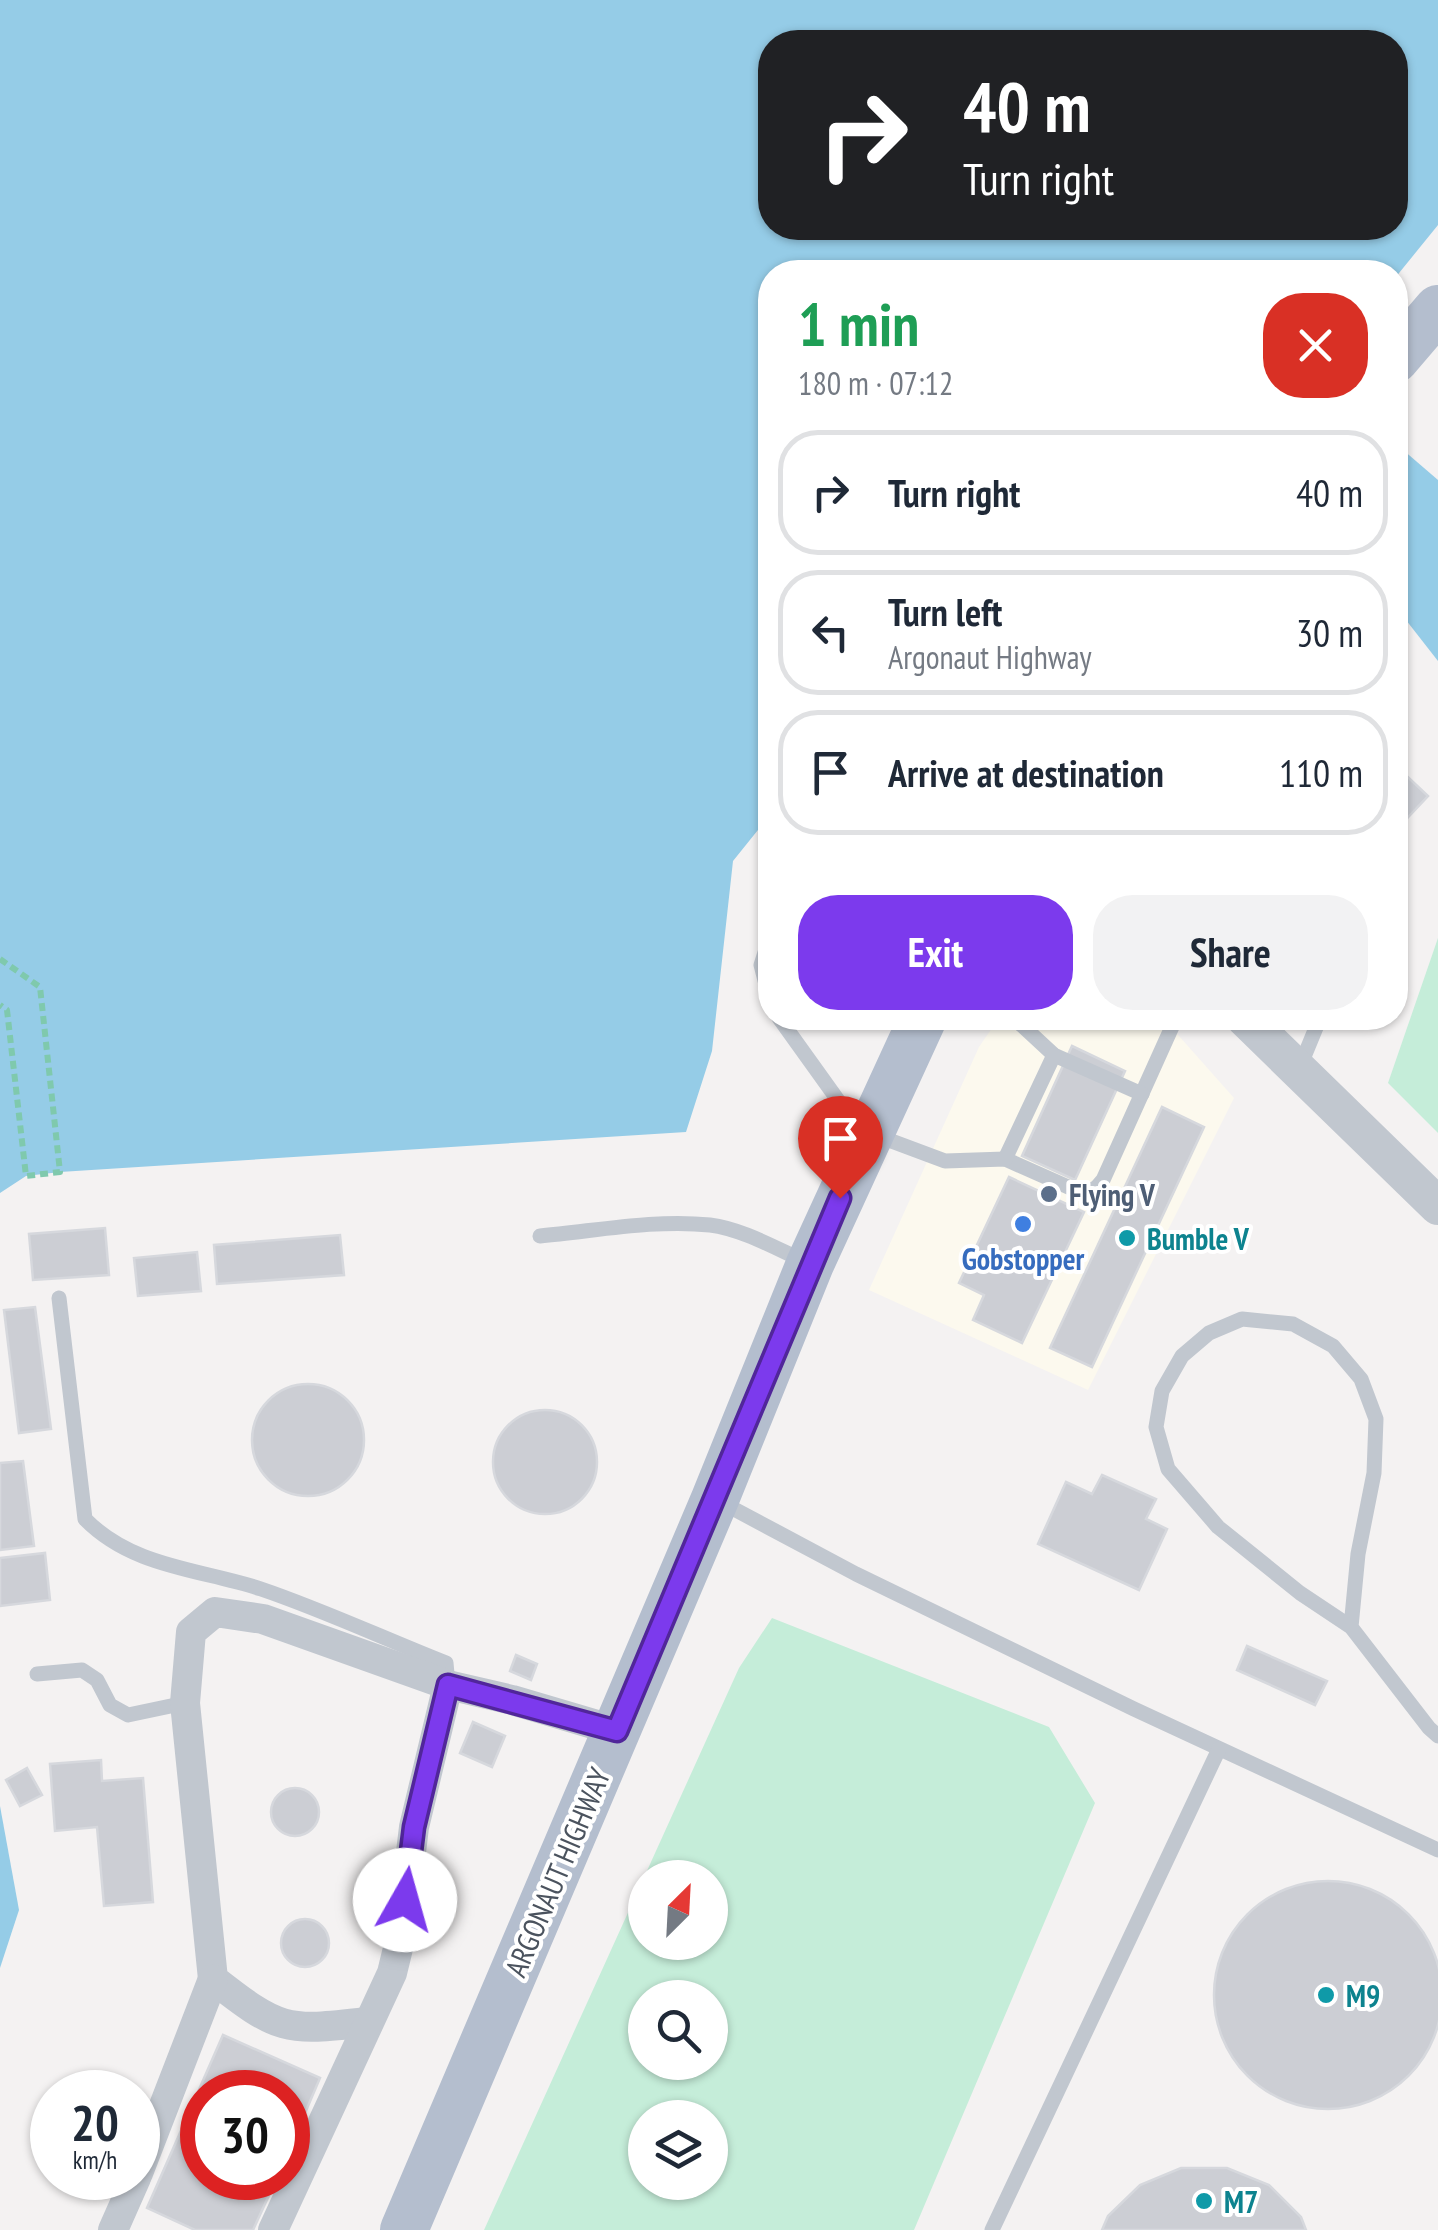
<!DOCTYPE html>
<html lang="en">
<head>
<meta charset="utf-8">
<style>
  :root { --surface:#fff; --page:#f2f2f3; --text:#1f2937; --muted:#747a83; --line:#e0e1e3; --accent:#7c3aed }
  body { margin:0; font-family:"PT Sans Narrow",sans-serif; background:var(--page); color:var(--text); height:100vh; display:flex; flex-direction:column; font-size:38px; white-space:nowrap }
  * { box-sizing:border-box; margin:0 }
  p { font-size:32px; color:var(--muted) }
  .icon { flex:none; width:55px; height:55px; fill:none; stroke:currentColor; stroke-width:2; stroke-linecap:round; stroke-linejoin:round }
  .map { position:relative; flex:1; overflow:hidden }
  .drawer { position:absolute; left:758px; top:260px; width:650px; height:770px; display:flex; flex-direction:column; background:var(--surface); border-radius:40px; box-shadow:0 2px 8px #0004 }
  .drawer>* { flex:none }
  .banner { position:absolute; left:758px; top:30px; width:650px; height:210px; border-radius:40px; box-shadow:0 2px 8px #0004; background:#202124; color:#fff; overflow:hidden }
  .needle { width:65px; rotate:24deg }
  .buttons { position:absolute; left:628px; top:1860px; display:grid; gap:20px }
  .buttons a { display:grid; place-items:center; width:100px; height:100px; border-radius:50%; background:var(--surface); box-shadow:0 2px 8px #0004; font-size:50px }
  .speed { position:absolute; left:30px; top:2070px; display:flex; gap:20px; font-size:50px; font-weight:700; text-align:center }
  .speed>* { display:grid; place-content:center; width:130px; height:130px; border-radius:50%; background:var(--surface); box-shadow:0 2px 8px #0004; line-height:1 }
  .speed small { font-size:25px; font-weight:400 }
  .speed .limit { border:15px solid #d22; background:#fff; color:#111 }
  .pin { position:absolute; display:grid; place-items:center; width:85px; height:85px; color:#fff; margin:-102px -42px; border-radius:50% 50% 50% 0; rotate:-45deg; box-shadow:0 0 10px #0007 }
  .pin .icon { rotate:45deg }
  .me { position:absolute; width:110px; margin:-55px; rotate:7deg; stroke-linejoin:round; filter:drop-shadow(0 0 8px #0008) }
  .turn { display:flex; align-items:center; gap:35px; height:210px; padding:0 40px; font-size:45px }
  .turn .icon { width:130px; height:130px; stroke-width:2.5 }
  .turn b { display:block; font-size:70px; line-height:85px }
  .round { display:grid; place-items:center; flex:none; width:105px; height:105px; border-radius:40px; background:var(--page) }
  .overview { display:flex; align-items:center; justify-content:space-between; height:170px; padding:0 40px }
  h1 { font-size:60px; font-weight:800; line-height:75px; color:#1e9e55 }
  .action { display:flex; gap:20px; margin-top:auto; padding:20px 40px }
  .action a { flex:1; height:115px; border-radius:40px; background:var(--accent); color:#fff; font-size:40px; font-weight:800; line-height:115px; text-align:center }
  .action a+a { background:var(--page); color:var(--text) }
  ul { padding:0; list-style:none }
  li { display:flex; align-items:center; gap:30px; height:125px; margin:0 20px 15px; padding:0 20px; border:5px solid var(--line); border-radius:40px }
  li div { flex:1 }
  li b { display:block; font-size:38px }
  li em { font-style:normal }
  .map>svg:first-child { display:block }
</style>
</head>
<body>
<div class="map">
<svg width="1438" height="2230" viewBox="0 0 1438 2230">
  <rect width="100%" height="100%" fill="#f4f2f2"/>
  <polygon fill="#fcf9ee" points="999,1018 1163,1018 1234,1098 1088,1390 869,1290 979,1047"/>
  <g fill="#c5edd9" fill-rule="evenodd">
    <polygon points="1438,938 1438,1133 1388,1083"/>
    <path d="M772 1618 1049 1727 1095 1803 914 2230H484L739 1668ZM645 1878H710V1942H645ZM645 1998H710V2062H645ZM645 2118H710V2182H645Z"/>
  </g>
  <g fill="#95cce7" fill-rule="evenodd">
    <path d="M0 0H1438V225L1395 278V272H770V815L733 861 712 1051 686 1132 60 1172 26 1176 0 1193ZM770 42H1395V228H770Z"/>
    <polygon points="1395,443 1438,480 1438,661 1395,606"/>
    <polygon points="0,1806 19,1910 0,1968"/>
  </g>
  <g fill="#ccced4" stroke="#d6d8dd" stroke-width="2.5">
    <polygon points="1395,765 1428,796 1395,831"/>
    <polygon points="1072,1046 1125,1071 1075,1180 1022,1156"/>
    <polygon points="1162,1107 1204,1127 1092,1367 1050,1348"/>
    <polygon points="1009,1177 1084,1212 1022,1343 973,1320 984,1295 959,1283"/>
    <polygon points="105,1228 109,1275 33,1280 29,1234"/>
    <polygon points="340,1235 344,1275 217,1284 214,1245"/>
    <polygon points="197,1252 201,1291 138,1296 134,1258"/>
    <polygon points="35,1307 51,1429 19,1433 4,1310"/>
    <circle cx="308" cy="1440" r="56"/>
    <circle cx="545" cy="1462" r="52"/>
    <polygon points="23,1461 34,1546 0,1550 0,1463"/>
    <polygon points="1102,1475 1156,1499 1146,1519 1167,1529 1139,1590 1038,1544 1066,1482 1092,1494"/>
    <polygon points="45,1553 50,1600 0,1606 0,1558"/>
    <polygon points="1247,1646 1327,1681 1315,1705 1237,1670"/>
    <polygon points="516,1655 537,1664 531,1680 510,1671"/>
    <polygon points="473,1722 505,1736 492,1767 460,1753"/>
    <polygon points="101,1760 102,1781 143,1778 153,1902 104,1906 97,1827 55,1831 50,1764"/>
    <polygon points="27,1768 42,1795 20,1806 6,1780"/>
    <circle cx="295" cy="1812" r="24"/>
    <circle cx="1328" cy="1995" r="114"/>
    <circle cx="305" cy="1943" r="24"/>
    <polygon points="223,2035 320,2078 288,2153 288,2092 202,2092 202,2178 277,2178 253,2230 195,2230 147,2208"/>
    <polygon points="1181,2168 1227,2168 1269,2185 1301,2217 1306,2230 1102,2230 1108,2216 1140,2185"/>
  </g>
  <g fill="none" stroke-linecap="round" stroke-linejoin="round">
    <polyline stroke="#7fc9ad" stroke-width="6" stroke-dasharray="8 5" stroke-linecap="butt" points="0,959 40,987 60,1172 26,1176 7,1010 0,1005"/>
    <g stroke="#c1c7cf" stroke-width="15">
      <polyline points="770,937 761,965 770,1000"/>
      <polyline points="779,1018 840,1103 870,1133 945,1161 1005,1159 1084,1194 1097,1187 1103,1180 1176,1018"/>
      <polyline points="1014,1018 1054,1055 1142,1094"/>
      <polyline points="1299,1069 1320,1018"/>
      <polyline points="1005,1159 1054,1055"/>
      <path d="M540 1236C596 1231 655 1219 710 1225 742 1229 775 1248 804 1261"/>
      <path d="M59 1298 85 1519C133 1568 201 1569 261 1589 323 1610 385 1639 446 1663L448 1685"/>
      <polyline points="719,1501 856,1574 1134,1709 1438,1850"/>
      <polyline points="1351,1627 1358,1554 1374,1473 1376,1419 1361,1379 1333,1346 1293,1324 1242,1319 1209,1333 1182,1356 1162,1391 1156,1427 1168,1469 1218,1527 1300,1593 1351,1627 1429,1728 1438,1736"/>
      <polyline points="37,1674 82,1670 97,1680 110,1705 128,1715 185,1703"/>
      <polyline points="992,2230 1219,1749"/>
    </g>
    <g stroke="#c1c7cf" stroke-width="30">
      <path d="M367 2022C285 2032 278 2030 213 1979L185 1703 191 1632 215 1612 263 1619 448 1685 512 1700 617 1731"/>
      <polyline points="138,2173 213,1979"/>
      <polyline points="113,2230 136,2178"/>
      <polyline points="273,2230 392,1973 401,1936 414,1827 448,1685"/>
    </g>
    <polyline stroke="#c1c7cf" stroke-width="38" points="1245,1018 1438,1206"/>
    <g stroke="#b4bece" stroke-width="48">
      <polyline points="1395,359 1438,309"/>
      <polyline points="404,2230 715,1499 810,1264 923,1018"/>
    </g>
  </g>
  <g fill="none" stroke-linecap="round" stroke-linejoin="round">
    <defs>
      <polyline id="route" points="405,1900 414,1827 448,1685 617,1731 840,1198"/>
    </defs>
    <use href="#route" stroke="#51269a" stroke-width="25"/>
    <use href="#route" stroke="#7c3aed" stroke-width="18"/>
  </g>
  <circle fill="#5c6f8a" stroke="#fff" stroke-width="4" cx="1049" cy="1194" r="10"/>
  <circle fill="#3f7fe0" stroke="#fff" stroke-width="4" cx="1023" cy="1224" r="10"/>
  <g fill="#0f9aa8" stroke="#fff" stroke-width="4">
    <circle cx="1127" cy="1238" r="10"/>
    <circle cx="1326" cy="1995" r="10"/>
    <circle cx="1204" cy="2201" r="10"/>
  </g>
  <g text-anchor="middle" dominant-baseline="central" stroke-width="8" stroke-linejoin="round" paint-order="stroke">
    <g font-size="30" font-weight="bold" fill="#4e5e75" stroke="#fff" text-anchor="start">
      <text x="1069" y="1194">Flying V</text>
    </g>
    <g font-size="30" font-weight="bold" fill="#0d838f" stroke="#fff" text-anchor="start">
      <text x="1147" y="1238">Bumble V</text>
      <text x="1346" y="1995">M9</text>
      <text x="1224" y="2201">M7</text>
    </g>
    <g font-size="30" font-weight="bold" fill="#366cbe" stroke="#fff">
      <text x="1023" y="1258">Gobstopper</text>
    </g>
    <g font-size="30" fill="#4b535e" stroke="#fff">
      <text transform="translate(557 1872) rotate(-67)">ARGONAUT HIGHWAY</text>
    </g>
  </g>
</svg>
<div class="buttons">
<a><svg class="needle" viewBox="-14 -14 28 28"><path d="M0-13l5 13h-10z" fill="#e53935"/><path d="M0 13l5-13h-10z" fill="#747a83"/></svg></a>
<a><svg class="icon" aria-label="search" viewBox="0 0 24 24"><circle cx="10" cy="10" r="6"/><path d="M15 15l6 6"/></svg></a>
<a><svg class="icon" aria-label="layers" viewBox="0 0 24 24"><path d="M12 4l9 5-9 5-9-5zM3 14l9 5 9-5"/></svg></a>
</div>
<div class="speed"><div>20<small>km/h</small></div><div class="limit">30</div></div>
<div class="pin" style="left:840px;top:1198px;background:#d93025"><svg class="icon" aria-label="arrive" viewBox="0 0 24 24"><path d="M6 21V4h12l-3 4 3 4H6"/></svg></div>
<svg class="me" style="left:405px;top:1900px" viewBox="-20 -20 40 40"><circle r="19" fill="#fff"/><path d="M0-13L10 11 0 6-10 11z" fill="#7c3aed"/></svg>
<div class="banner">
<div class="turn"><svg class="icon" aria-label="right" viewBox="0 0 24 24"><path d="M7 20v-9h11M14 6l5 5-5 5"/></svg><div><b>40 m</b>Turn right</div></div>
</div>
<section class="drawer">
<div class="overview"><div><h1>1 min</h1><p>180 m · 07:12</p></div><a class="round" style="background:#d93025;color:#fff"><svg class="icon" aria-label="close" viewBox="0 0 24 24"><path d="M6 6l12 12M18 6L6 18"/></svg></a></div>
<ul>
<li><svg class="icon" aria-label="right" viewBox="0 0 24 24"><path d="M7 20v-9h11M14 6l5 5-5 5"/></svg><div><b>Turn right</b></div><em>40 m</em></li>
<li><svg class="icon" aria-label="left" viewBox="0 0 24 24"><path d="M17 20v-9H6M10 6l-5 5 5 5"/></svg><div><b>Turn left</b><p>Argonaut Highway</p></div><em>30 m</em></li>
<li><svg class="icon" aria-label="arrive" viewBox="0 0 24 24"><path d="M6 21V4h12l-3 4 3 4H6"/></svg><div><b>Arrive at destination</b></div><em>110 m</em></li>
</ul>
<div class="action"><a>Exit</a><a>Share</a></div>
</section>
</div>
</body>
</html>
